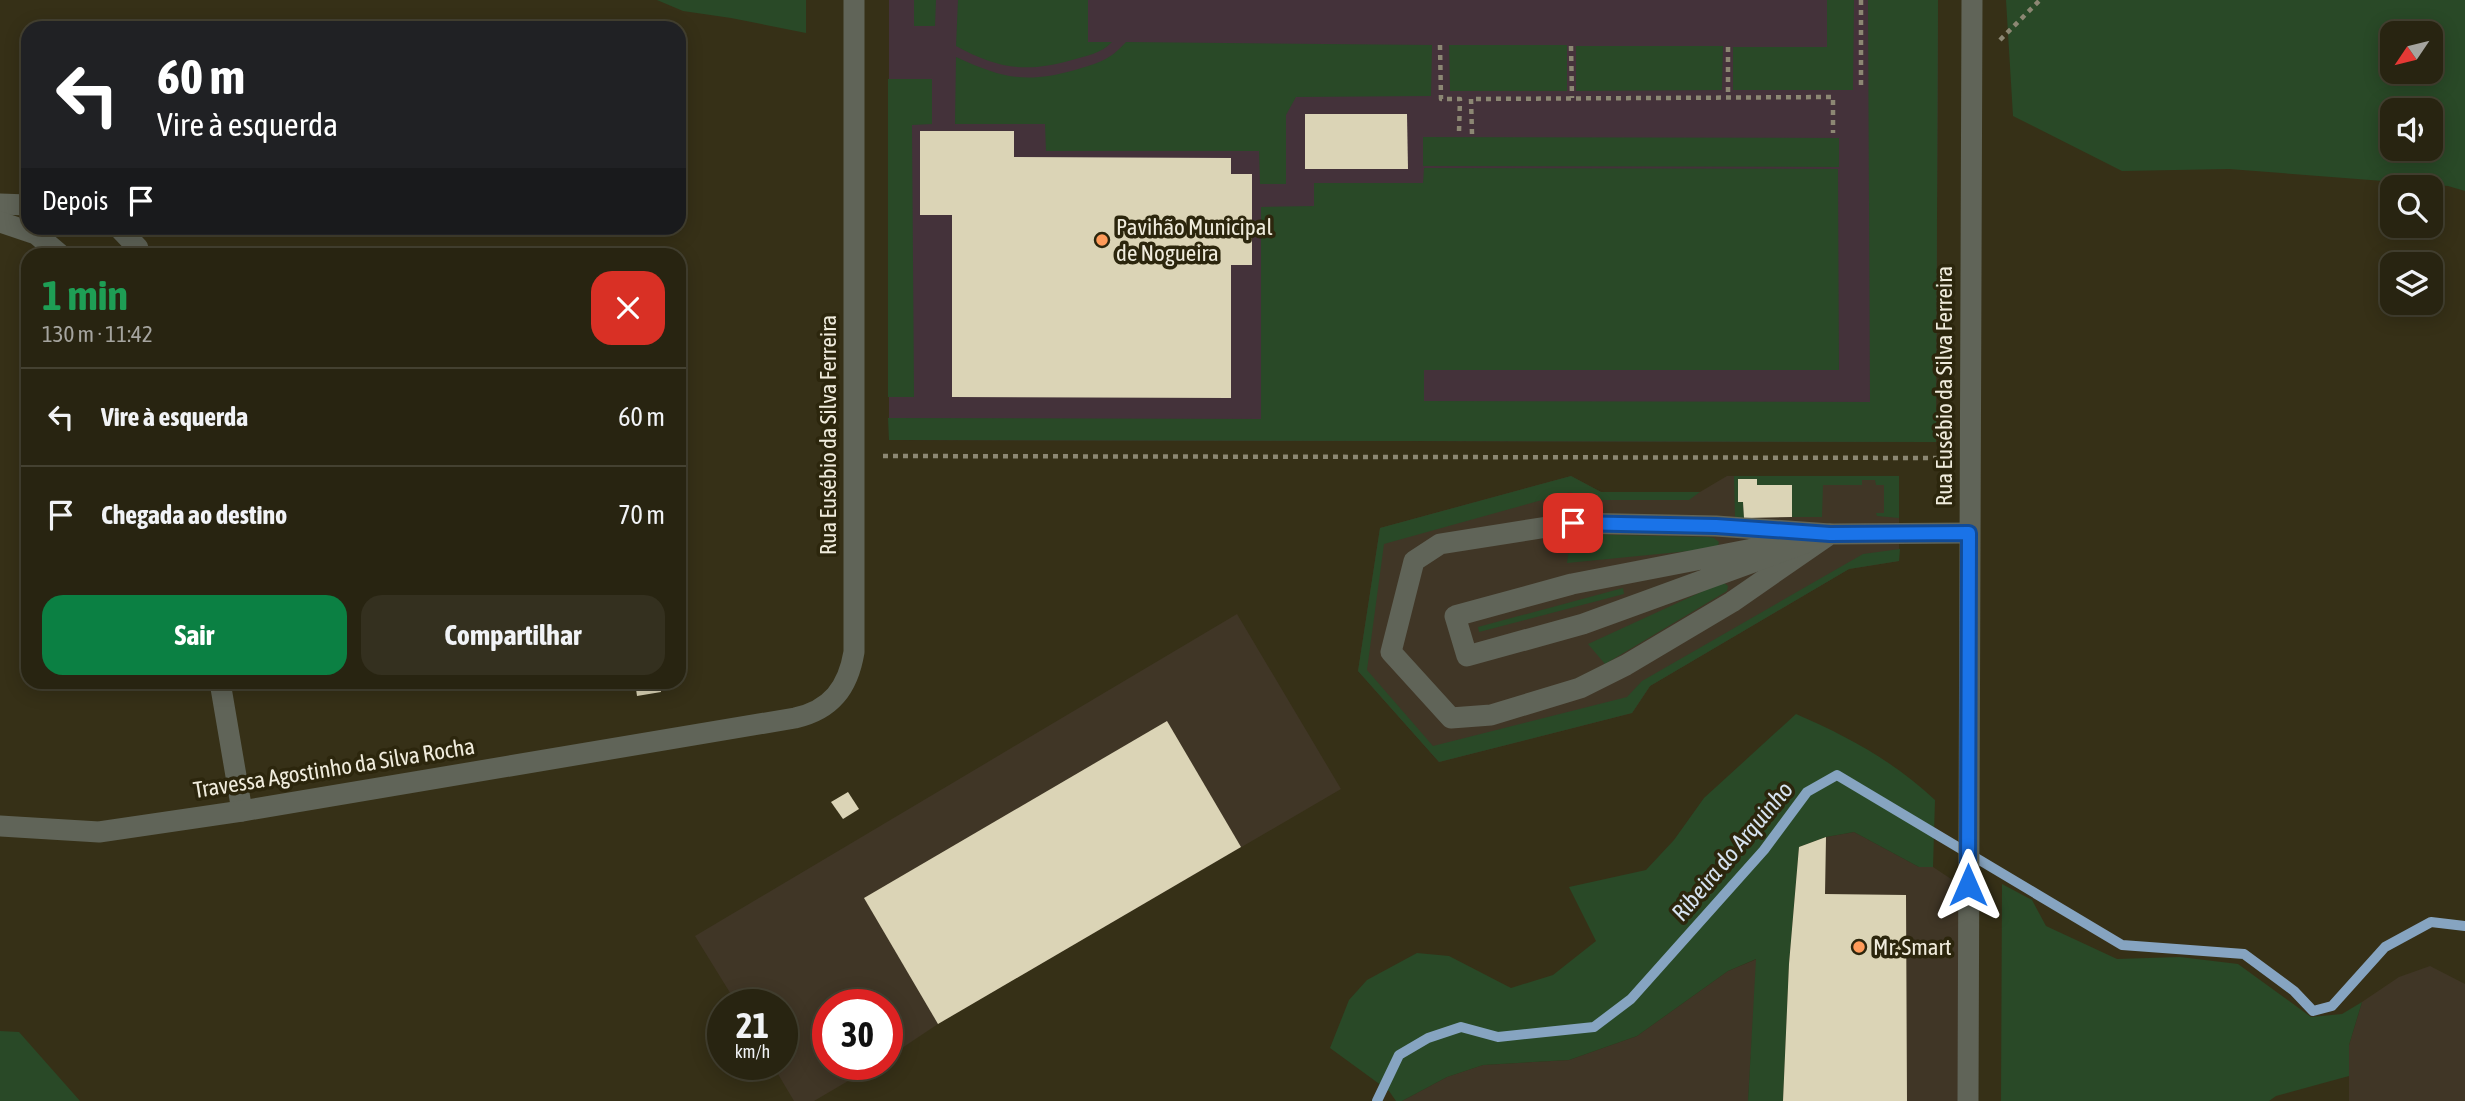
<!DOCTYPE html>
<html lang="pt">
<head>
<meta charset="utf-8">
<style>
  :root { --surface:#282411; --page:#34301f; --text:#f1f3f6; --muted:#a5a49f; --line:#444131; --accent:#0b8043 }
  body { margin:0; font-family:"Asap Condensed",sans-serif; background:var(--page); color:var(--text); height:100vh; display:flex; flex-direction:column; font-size:26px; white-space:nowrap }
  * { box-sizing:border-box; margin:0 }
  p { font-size:23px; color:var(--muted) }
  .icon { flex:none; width:38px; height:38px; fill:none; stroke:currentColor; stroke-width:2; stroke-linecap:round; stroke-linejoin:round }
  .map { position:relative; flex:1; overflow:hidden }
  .side { position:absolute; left:21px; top:248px; width:665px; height:441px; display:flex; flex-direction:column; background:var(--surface); border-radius:21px; box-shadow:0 4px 18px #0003,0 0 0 2px var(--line) }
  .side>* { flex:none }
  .hud { position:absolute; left:21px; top:21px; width:665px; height:214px; border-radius:21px; box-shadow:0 4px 18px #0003,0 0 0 2px var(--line); background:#202124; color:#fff; overflow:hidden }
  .needle { width:46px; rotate:235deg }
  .controls { position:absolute; left:2380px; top:21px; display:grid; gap:14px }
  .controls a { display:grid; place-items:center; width:63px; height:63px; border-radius:14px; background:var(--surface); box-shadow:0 4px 18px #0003,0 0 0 2px var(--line); font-size:35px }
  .speed { position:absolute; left:707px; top:989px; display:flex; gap:14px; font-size:35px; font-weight:700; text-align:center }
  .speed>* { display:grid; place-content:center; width:91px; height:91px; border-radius:50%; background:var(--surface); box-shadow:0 4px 18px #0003,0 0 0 2px var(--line); line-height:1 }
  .speed small { font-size:18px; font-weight:400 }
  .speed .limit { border:10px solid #d22; background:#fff; color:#111 }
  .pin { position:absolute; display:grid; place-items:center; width:60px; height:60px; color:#fff; margin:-30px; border-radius:14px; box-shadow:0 4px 10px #0006 }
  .me { position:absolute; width:77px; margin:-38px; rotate:0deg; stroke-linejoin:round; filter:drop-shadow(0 0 5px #0008) }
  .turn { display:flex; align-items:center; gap:24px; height:147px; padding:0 21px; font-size:32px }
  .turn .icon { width:91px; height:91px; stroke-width:2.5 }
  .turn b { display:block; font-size:49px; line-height:60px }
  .then { display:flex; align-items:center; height:66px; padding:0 21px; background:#0003; gap:14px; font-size:26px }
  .round { display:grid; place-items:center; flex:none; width:74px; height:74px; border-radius:21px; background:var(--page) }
  .headline { display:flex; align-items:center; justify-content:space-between; height:119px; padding:0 21px }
  h1 { font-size:42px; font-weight:700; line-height:52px; color:#1e9e55 }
  .cta { display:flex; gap:14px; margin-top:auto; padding:14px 21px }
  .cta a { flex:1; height:80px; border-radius:21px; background:var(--accent); color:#fff; font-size:28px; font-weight:700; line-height:80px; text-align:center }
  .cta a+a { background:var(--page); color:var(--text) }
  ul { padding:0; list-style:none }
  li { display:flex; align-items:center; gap:21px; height:98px; padding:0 21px; border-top:2px solid var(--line) }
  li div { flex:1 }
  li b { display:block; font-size:26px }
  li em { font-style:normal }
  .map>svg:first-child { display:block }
</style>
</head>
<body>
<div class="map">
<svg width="2465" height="1101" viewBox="0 0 2465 1101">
  <rect width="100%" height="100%" fill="#363017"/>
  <g fill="#403626">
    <polygon points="1571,476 1601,492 1700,492 1727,476 1899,476 1899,561 1849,569 1650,686 1632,713 1439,762 1358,671 1380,528"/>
    <polygon points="1237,614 1341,789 938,1024 887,1058 887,1004 828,1004 828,1064 877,1064 814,1101 794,1101 772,1064 782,1064 782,1004 737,1004 695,936"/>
    <polygon points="1854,832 1919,867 1933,867 1963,887 1963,1101 1783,1101 1789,964 1799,847 1826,837"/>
    <polygon points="1757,959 1748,1101 1402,1101 1447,1077 1483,1065 1569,1060 1637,1036 1728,971"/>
    <polygon points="2430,966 2465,984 2465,1101 2349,1101 2349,1045 2362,1002 2399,977"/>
  </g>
  <polygon fill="#44323a" points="889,0 1938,0 1936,442 889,440"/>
  <g fill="#294927" fill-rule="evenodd">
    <polygon points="657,0 806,0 806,33 731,18 683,11"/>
    <polygon points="914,0 936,0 935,26 914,26"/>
    <path d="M958 0H1088V42H1112C1102 53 1086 56 1072 60 1026 73 998 69 956 46Z"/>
    <polygon points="1827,0 1854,0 1853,90 1733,90 1733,47 1827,47"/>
    <polygon points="1868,0 1938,0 1936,442 889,440 888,418 1261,419 1261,207 1314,206 1314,183 1423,183 1424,168 1838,169 1839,370 1424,370 1424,401 1870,402"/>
    <path d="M2006 0H2465V191L2448 186 2229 169 2122 171 2013 116ZM2392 33H2431V72H2392ZM2392 110H2431V149H2392Z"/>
    <path d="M1126 42 1432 45 1431 96 1296 97 1286 115V184H1260L1259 151H1046L1045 124H955L956 57C1002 78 1025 84 1075 70 1098 63 1109 61 1126 42Z"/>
    <polygon points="1449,45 1567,45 1567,91 1450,91"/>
    <polygon points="1576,46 1723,46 1722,90 1576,91"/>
    <polygon points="888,79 932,79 932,124 912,125 914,397 888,397"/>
    <polygon points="1423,137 1839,138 1839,167 1423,166"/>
    <polygon points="1571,476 1601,492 1700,492 1689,500 1580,500 1571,492 1384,544 1367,670 1433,746 1627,697 1642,681 1863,554 1900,549 1899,561 1849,569 1650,686 1632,713 1439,762 1358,671 1380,528"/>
    <polygon points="1734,476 1899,476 1899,518 1877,516 1876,513 1884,513 1884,485 1876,485 1875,480 1862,480 1862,485 1823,485 1822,517 1792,517 1791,485 1757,485 1757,479 1738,479 1738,502 1743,502 1744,518 1735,518"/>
    <polygon points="1571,534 1708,537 1714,538 1719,542 1718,546 1710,549 1567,563"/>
    <polygon points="1723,582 1728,586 1727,591 1605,664 1588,644"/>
    <polygon points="1623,588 1624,594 1479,632 1478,627"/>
    <path d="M1796 714C1847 736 1895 762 1935 800L1933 867H1919L1854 832 1826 837 1799 847 1789 964 1783 1101H1748L1756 959 1728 971 1637 1036 1569 1060 1483 1065 1447 1077 1402 1101H1396L1389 1091 1330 1048 1349 1000 1367 980 1417 953 1449 956 1511 988 1553 975 1596 941 1569 887 1646 870 1674 840 1704 798Z"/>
    <polygon points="2002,884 2032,900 2046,926 2117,959 2180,957 2238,964 2311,1017 2342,1014 2362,1002 2349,1045 2349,1076 2276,1096 2269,1101 2001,1101"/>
    <polygon points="0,1031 19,1032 80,1101 0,1101"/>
  </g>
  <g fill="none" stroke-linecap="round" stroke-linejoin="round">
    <polyline stroke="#86a4c1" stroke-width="10" points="1377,1101 1399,1055 1428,1038 1461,1027 1498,1037 1594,1027 1631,999 1764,850 1807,792 1837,775 2122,945 2244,954 2294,991 2313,1011 2332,1006 2385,947 2431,922 2465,926"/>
  </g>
  <g fill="#dbd4b6">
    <polygon points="1305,114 1407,114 1408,169 1305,169"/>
    <polygon points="920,131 1014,131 1014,157 1231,158 1231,174 1252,174 1252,265 1231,265 1231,398 952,397 952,215 920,215"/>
    <polygon points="1738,479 1757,479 1757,485 1792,485 1792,517 1744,518 1743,502 1738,502"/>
    <polygon points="635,682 660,682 661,692 637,696"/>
    <polygon points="1167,721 1241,847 938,1024 864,898"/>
    <polygon points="848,792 859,809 843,819 831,802"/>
    <polygon points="1826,837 1825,894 1906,895 1907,1101 1783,1101 1789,964 1799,847"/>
  </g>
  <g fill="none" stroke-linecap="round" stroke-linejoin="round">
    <g stroke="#8c8773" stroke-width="4.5" stroke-dasharray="5 5" stroke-linecap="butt">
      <polyline points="1861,0 1861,89"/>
      <polyline points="2000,40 2040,0"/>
      <polyline points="1440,45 1441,99 1460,99 1459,132"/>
      <polyline points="1571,46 1572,98"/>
      <polyline points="1728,47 1728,97"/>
      <polyline points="1472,134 1471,99 1833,97 1833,133"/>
      <polyline points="883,456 1942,458"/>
    </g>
    <g stroke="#606458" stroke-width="21">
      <polyline points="0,204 28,205"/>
      <polyline points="0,222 36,234 62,256"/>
      <polyline points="119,228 138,248 139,256"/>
      <polyline points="1830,534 1732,602 1626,665 1580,688 1491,715 1451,718 1391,652 1414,561 1440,544 1573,523 1716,526 1830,534 1969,533"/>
      <polygon points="1830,534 1583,624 1467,656 1455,616 1572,584"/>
      <polyline points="220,682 242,811"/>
      <path d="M0 826 99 832 242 811 795 718C831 710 848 688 854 652V0"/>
      <polyline points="1968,1101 1972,0"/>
    </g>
  </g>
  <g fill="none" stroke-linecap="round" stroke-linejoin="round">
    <defs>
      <polyline id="route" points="1573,523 1716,526 1830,534 1969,533 1968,885"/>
    </defs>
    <use href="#route" stroke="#114b97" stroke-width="18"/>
    <use href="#route" stroke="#1a73e8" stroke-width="12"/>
  </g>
  <g fill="#ff9b5a" stroke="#2c260d" stroke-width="2.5">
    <circle cx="1102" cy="240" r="7"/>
    <circle cx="1859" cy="947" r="7"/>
  </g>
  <g text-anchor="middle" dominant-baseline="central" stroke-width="7" stroke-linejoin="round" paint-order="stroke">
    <g font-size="23" fill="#f0ecdd" stroke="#2c260d" text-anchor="start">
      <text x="1116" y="227">Pavihão Municipal<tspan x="1116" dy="26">de Nogueira</tspan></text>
      <text x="1873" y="947">Mr. Smart</text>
    </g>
    <g font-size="23" fill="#f0ecdd" stroke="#2c260d">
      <text transform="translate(1944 386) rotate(-90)">Rua Eusébio da Silva Ferreira</text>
      <text transform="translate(828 435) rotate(-90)">Rua Eusébio da Silva Ferreira</text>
      <text transform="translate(334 768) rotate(-9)">Travessa Agostinho da Silva Rocha</text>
    </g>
    <g font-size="24" font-style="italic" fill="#d6e3f1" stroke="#2c260d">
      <text transform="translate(1732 851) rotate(-50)">Ribeira do Arquinho</text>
    </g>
  </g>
</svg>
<div class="controls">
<a><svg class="needle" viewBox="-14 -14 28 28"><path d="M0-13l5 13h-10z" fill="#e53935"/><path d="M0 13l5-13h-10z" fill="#a5a49f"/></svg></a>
<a><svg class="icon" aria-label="sound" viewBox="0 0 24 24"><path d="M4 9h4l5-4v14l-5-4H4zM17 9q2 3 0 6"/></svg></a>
<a><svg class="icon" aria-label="search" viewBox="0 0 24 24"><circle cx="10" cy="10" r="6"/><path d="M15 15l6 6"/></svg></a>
<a><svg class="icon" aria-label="layers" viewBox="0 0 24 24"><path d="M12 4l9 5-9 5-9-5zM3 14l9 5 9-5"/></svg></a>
</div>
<div class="speed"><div>21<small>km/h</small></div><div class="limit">30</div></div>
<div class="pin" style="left:1573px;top:523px;background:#d93025"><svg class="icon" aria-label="arrive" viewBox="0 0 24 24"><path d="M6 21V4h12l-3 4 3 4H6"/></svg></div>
<svg class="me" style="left:1968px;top:885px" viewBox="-20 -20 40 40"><path d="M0-17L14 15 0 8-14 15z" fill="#1a73e8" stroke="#fff" stroke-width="4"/></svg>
<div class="hud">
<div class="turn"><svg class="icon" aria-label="left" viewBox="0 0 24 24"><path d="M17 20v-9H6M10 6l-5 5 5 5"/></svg><div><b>60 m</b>Vire à esquerda</div></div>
<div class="then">Depois<svg class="icon" aria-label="arrive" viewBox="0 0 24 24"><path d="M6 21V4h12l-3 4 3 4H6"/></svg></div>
</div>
<section class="side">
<div class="headline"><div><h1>1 min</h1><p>130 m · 11:42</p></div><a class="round" style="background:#d93025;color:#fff"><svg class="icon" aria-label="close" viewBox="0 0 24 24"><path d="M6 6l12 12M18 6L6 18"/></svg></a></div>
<ul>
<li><svg class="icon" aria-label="left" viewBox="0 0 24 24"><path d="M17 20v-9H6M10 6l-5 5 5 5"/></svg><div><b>Vire à esquerda</b></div><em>60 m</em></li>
<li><svg class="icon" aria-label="arrive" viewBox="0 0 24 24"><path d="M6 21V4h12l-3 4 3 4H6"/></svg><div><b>Chegada ao destino</b></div><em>70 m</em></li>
</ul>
<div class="cta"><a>Sair</a><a>Compartilhar</a></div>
</section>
</div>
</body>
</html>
